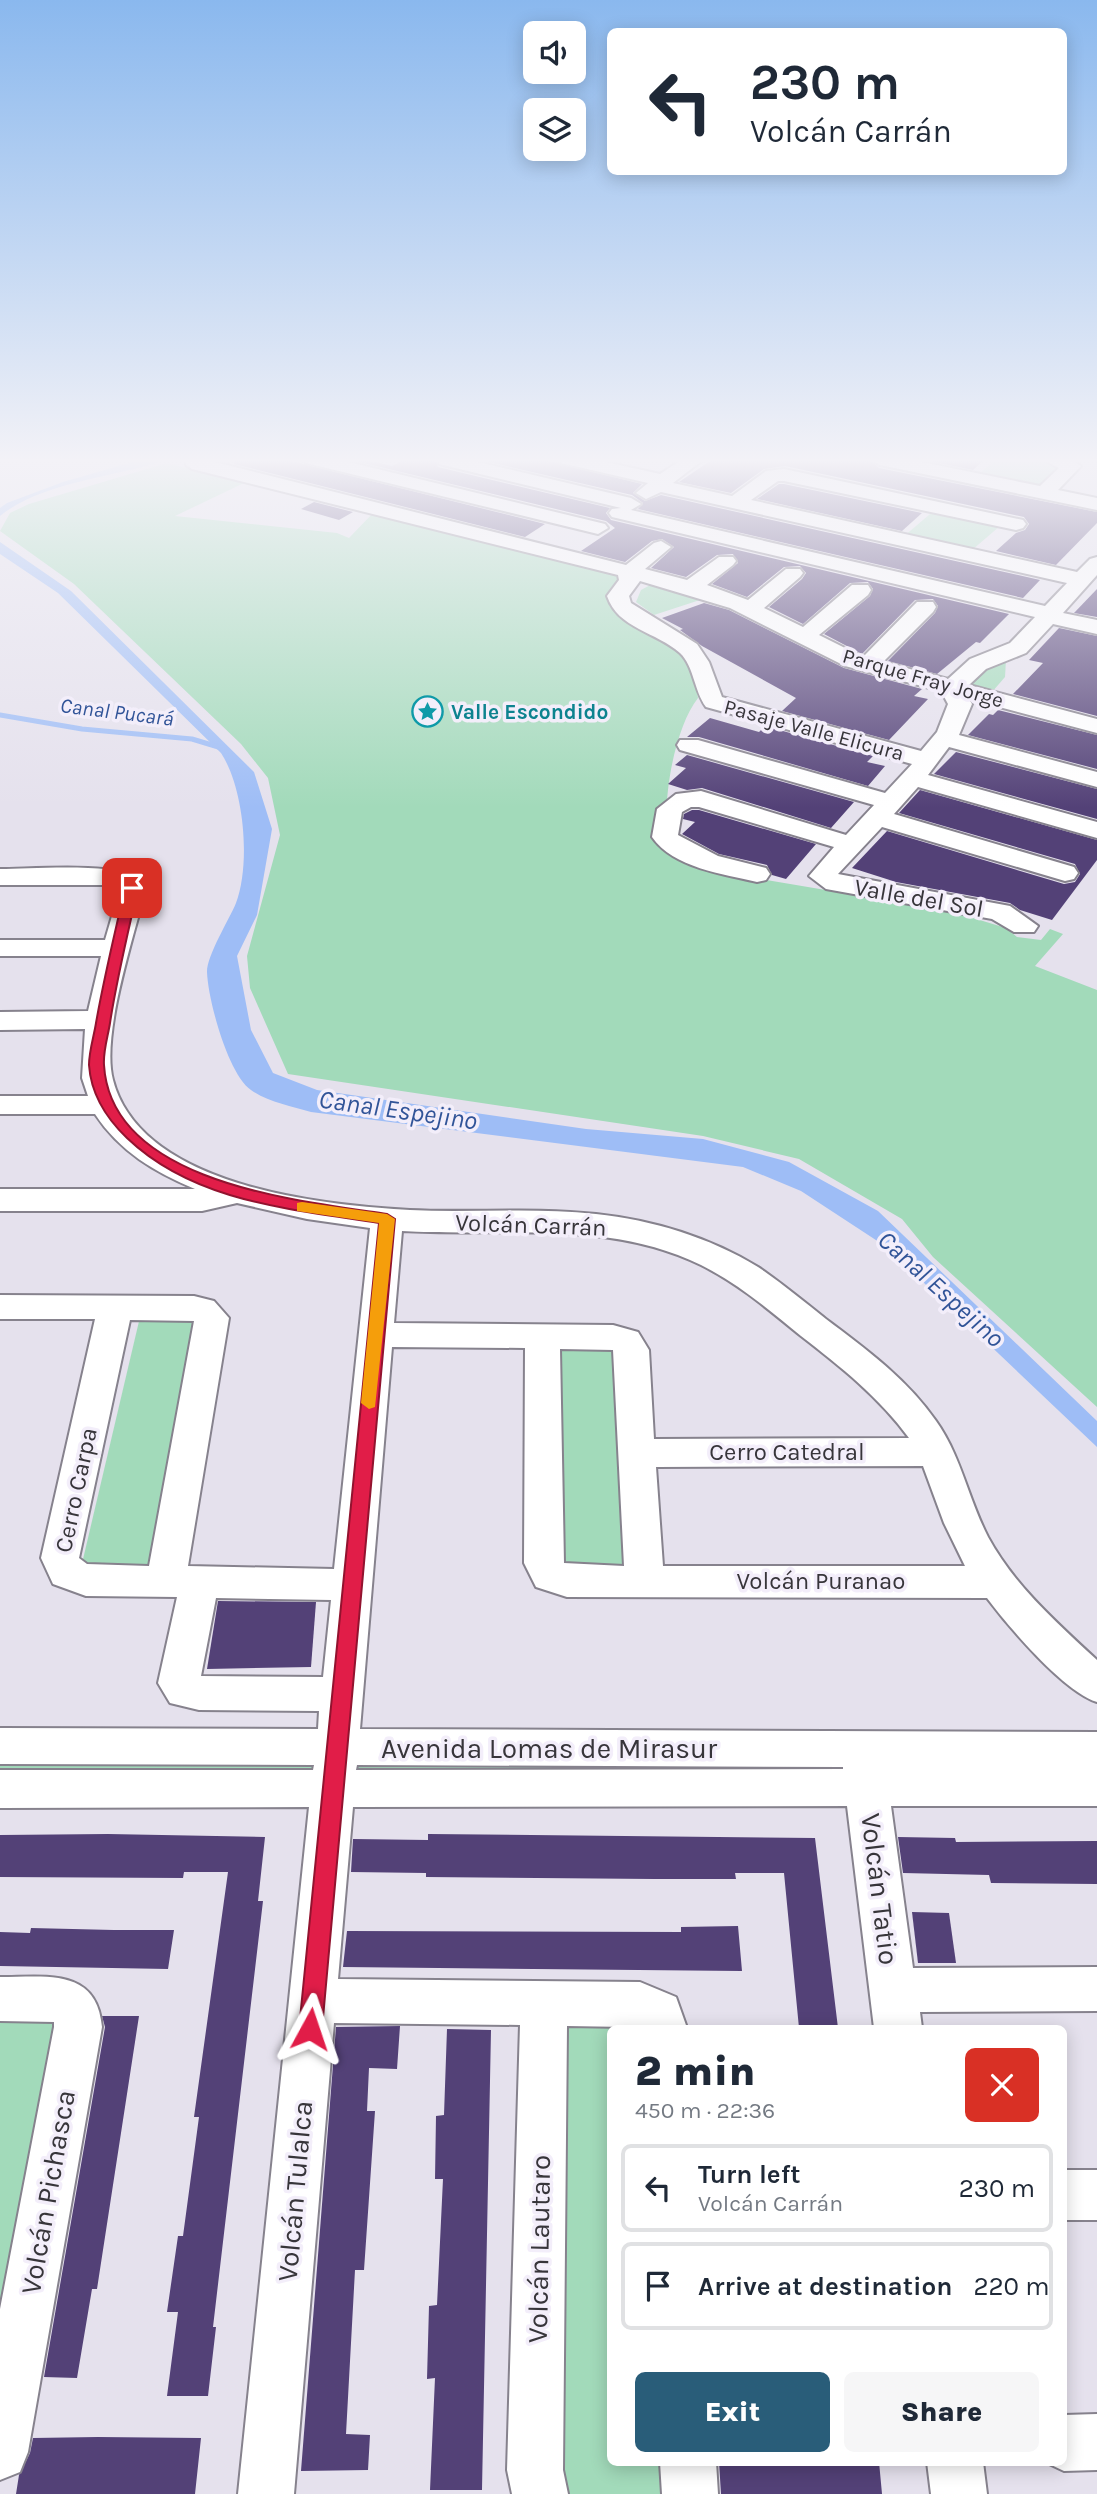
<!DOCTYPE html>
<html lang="en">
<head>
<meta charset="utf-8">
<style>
  :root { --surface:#fff; --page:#f6f6f7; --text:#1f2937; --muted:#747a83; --line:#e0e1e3; --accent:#295d79 }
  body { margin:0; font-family:Karla,sans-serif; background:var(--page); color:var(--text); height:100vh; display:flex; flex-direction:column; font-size:26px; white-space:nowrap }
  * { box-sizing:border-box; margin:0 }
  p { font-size:23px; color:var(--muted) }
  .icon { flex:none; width:38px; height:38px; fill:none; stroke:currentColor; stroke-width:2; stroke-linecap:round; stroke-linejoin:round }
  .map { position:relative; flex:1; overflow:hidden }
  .panel { position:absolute; left:607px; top:2025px; width:460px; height:441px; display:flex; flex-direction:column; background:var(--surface); border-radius:10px; box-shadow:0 4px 18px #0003 }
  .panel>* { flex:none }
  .top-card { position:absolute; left:607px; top:28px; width:460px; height:147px; border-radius:10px; box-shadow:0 4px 18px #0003; background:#fff; color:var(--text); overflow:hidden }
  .buttons { position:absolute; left:523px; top:21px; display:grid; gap:14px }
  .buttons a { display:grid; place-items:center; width:63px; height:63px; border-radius:10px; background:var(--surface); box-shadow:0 4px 18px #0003; font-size:35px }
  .pin { position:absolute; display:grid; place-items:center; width:60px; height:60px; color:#fff; margin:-30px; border-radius:14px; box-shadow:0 4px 10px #0006 }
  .me { position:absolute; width:77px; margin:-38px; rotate:5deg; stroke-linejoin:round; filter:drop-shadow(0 0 5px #0008) }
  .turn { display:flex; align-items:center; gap:24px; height:147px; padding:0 28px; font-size:32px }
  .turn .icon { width:91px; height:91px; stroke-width:2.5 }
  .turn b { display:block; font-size:49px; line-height:60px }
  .round { display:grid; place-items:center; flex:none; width:74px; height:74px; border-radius:10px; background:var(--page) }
  .head { display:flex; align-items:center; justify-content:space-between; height:119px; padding:0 28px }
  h1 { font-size:42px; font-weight:800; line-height:52px }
  .cta { display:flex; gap:14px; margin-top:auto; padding:14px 28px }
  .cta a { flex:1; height:80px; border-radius:10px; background:var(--accent); color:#fff; font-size:28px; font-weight:800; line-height:80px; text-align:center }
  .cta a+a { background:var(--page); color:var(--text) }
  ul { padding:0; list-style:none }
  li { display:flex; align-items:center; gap:21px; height:88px; margin:0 14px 10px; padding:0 14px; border:4px solid var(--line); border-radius:10px }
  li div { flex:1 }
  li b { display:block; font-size:26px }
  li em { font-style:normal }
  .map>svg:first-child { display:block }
</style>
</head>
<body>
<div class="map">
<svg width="1097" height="2494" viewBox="0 0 1097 2494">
  <rect width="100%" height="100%" fill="#e5e1ed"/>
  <g fill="#a2daba">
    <polygon points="996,459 1042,459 1060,466 1038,486 977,476"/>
    <path d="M167 463 244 483 175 516 337 533 349 538 374 512 621 576 622 581 611 588 609 605 686 654 694 672 698 698C675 727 662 799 668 835L748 877 950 911 1006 928 1017 937 1041 940 1050 929 1063 934 1035 966 1097 990V1407L933 1257 902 1219 799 1159 703 1136 288 1074 250 988 247 956 280 835 268 778 241 744 74 584 0 531 10 513 29 504Z"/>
    <polygon points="936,509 1000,526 972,550 903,537"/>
    <polygon points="654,583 703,599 654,615 636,602 641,590"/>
    <polygon points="1006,660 1005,677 992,692 973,692 966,681 977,671"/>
    <polygon points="140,1317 199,1319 151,1574 80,1572"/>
    <polygon points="614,1345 623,1566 561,1566 555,1346"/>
    <polygon points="0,1760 1097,1764 1097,1774 0,1776"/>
    <polygon points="0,2011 58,2012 0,2321"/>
    <polygon points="556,2016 648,2016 648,2028 611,2028 611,2462 669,2462 670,2494 559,2494"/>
  </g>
  <g fill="#9ebdf6">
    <path d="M143 459H169C118 477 43 481 0 516V508L7 503 63 482Z"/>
    <path d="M0 542 71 591 254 772 272 829 257 915 237 956 251 1030 273 1073 317 1090 586 1129 703 1139 789 1162 878 1211 1097 1421V1447L885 1246 801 1191 743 1167 311 1112C291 1106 268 1102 251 1090 228 1074 208 1000 207 972 207 955 229 920 236 903 251 863 244 788 221 753L58 593 0 554Z"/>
  </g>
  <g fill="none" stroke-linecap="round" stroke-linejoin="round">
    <polyline stroke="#9ebdf6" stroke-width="5" points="0,715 82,729 192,739 225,749"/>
  </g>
  <g fill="#534177">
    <polygon points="234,459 283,459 545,524 525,537 234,464"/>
    <polygon points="362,459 392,466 405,459 435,459 438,467 610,508 606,513 611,520 1009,614 980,643 976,642 937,674 888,661 935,613 938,606 933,599 915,600 862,654 824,634 870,596 873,589 868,582 850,583 803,624 769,607 802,579 806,573 800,566 784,567 747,597 712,584 738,563 733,554 717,555 686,577 651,568 674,547 662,539 652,541 625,562 581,551 615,528 606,521 355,461"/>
    <polygon points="476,459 541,459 642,484 633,493 645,501 661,495 1040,580 1023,598 638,509 643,503 632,495"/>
    <polygon points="713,459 869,459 879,468 1097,512 1097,523 1056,565 996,551 1016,533 1025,530 1029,524 1024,517 785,466 764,469 731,493 679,482"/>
    <polygon points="920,459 985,459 973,470"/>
    <polygon points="779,484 784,484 922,513 902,531 757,499"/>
    <polygon points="314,502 353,512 339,520 301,509"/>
    <polygon points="1097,589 1097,617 1074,613"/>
    <polygon points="704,603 729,610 844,668 922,689 914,696 928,699 889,740 782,711 796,698 702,646 680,630 683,629 662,618"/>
    <polygon points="1059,628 1097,636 1097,716 1013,694 1043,663 1029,660"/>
    <polygon points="998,710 1097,735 1097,769 968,735 989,714 993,715"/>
    <polygon points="710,718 759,732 765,726 873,756 867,762 885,766 868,786 699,737 687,737"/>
    <polygon points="956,752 1097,789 1097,819 934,774"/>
    <polygon points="687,755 854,802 831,828 702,788 687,790 668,784 686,768 675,765"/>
    <polygon points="920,790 1097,840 1097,860 1052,920 1020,910 1010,903 896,882 852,868 887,831 1064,884 1075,882 1080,874 1075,864 899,813"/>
    <polygon points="692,810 699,810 816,844 786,879 772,875 767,865 719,854 682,834 695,822 683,819 684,814"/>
    <polygon points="218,1601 316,1602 311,1667 207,1669"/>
    <polygon points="108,1834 265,1837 258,1901 263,1901 213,2327 216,2327 208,2396 167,2396 178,2312 167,2312 178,2236 183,2236 199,2117 194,2117 228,1872 184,1872 183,1878 0,1877 0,1835"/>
    <polygon points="428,1834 815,1838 838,2028 799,2028 784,1873 735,1873 736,1879 654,1879 426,1877 426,1873 351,1872 353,1839 428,1840"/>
    <polygon points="898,1837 955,1838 956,1842 1097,1841 1097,1884 991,1883 989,1875 903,1873"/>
    <polygon points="912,1912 949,1913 956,1963 918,1963"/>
    <polygon points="738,1926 742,1971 343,1967 347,1931 681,1932 681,1927"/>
    <polygon points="31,1928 114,1930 174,1930 168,1969 0,1966 0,1932 30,1933"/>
    <polygon points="102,2016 139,2016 97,2289 92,2289 77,2378 44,2377 105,2027"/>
    <polygon points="400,2026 397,2069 369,2068 367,2111 375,2111 364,2270 355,2270 346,2434 370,2435 368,2470 301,2471 336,2027"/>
    <polygon points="447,2029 491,2030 482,2490 430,2490 435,2378 427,2379 429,2306 437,2305 443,2179 435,2179 436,2116 444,2115"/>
    <polygon points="98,2437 201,2438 195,2494 16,2494 19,2475 30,2453 33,2438"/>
    <polygon points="719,2462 879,2462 882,2494 721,2494"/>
  </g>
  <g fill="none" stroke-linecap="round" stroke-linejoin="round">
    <defs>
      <g id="minor">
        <path d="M185 459H203L626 565 654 543 661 541 671 547 645 569 687 580 719 557H733L736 561 733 565 707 585 748 600 786 569H800L803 573 800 577 764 608 803 627 852 585H868L871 590 868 595 819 635 863 657 917 602H933L936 607 933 612 883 662 948 679 970 659 1010 643 1035 617 612 517 609 513 612 509 621 508 439 464 437 460 465 459 631 498 641 504 631 510 1045 606 1067 583 661 492 646 499 636 493 648 483 561 463 559 459H592L660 474 683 459H704L673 483 732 496 766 471 784 469 1023 520 1026 524 1023 528 1016 530 784 481H778L751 500 1077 572 1090 559 1097 557V575L1063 613 1097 620V634L1053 624 1026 653 986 669 969 685 1097 719V733L969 699 972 704 959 735 1097 772V787L949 747 928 775 1097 822V838L918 787 894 814 1074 867 1078 873 1074 879 1065 881 882 827 838 874 1010 906 1038 926 1034 932H1014L992 919 826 889 809 876 834 847 699 807H691L682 812 678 835 718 856 766 868 770 874 766 880 757 882C724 874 673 868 652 837L657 809 676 794 701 791 846 835 874 805 680 750 677 745 680 740H698L885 793 912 764 706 707C694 691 694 666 680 653 657 632 618 629 607 596L619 580 618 575 192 469 186 465ZM640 581 730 608 845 666 941 691 948 704 937 732 921 751 722 697 709 662 697 644 631 603 629 596Z"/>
        <polygon points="304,459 336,459 605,524 608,528 598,534 306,463"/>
        <polygon points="871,459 907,459 1040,486 1059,468 1042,459 1069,459 1081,466 1058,490 1097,498 1097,510 880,465"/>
        <path d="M0 869C31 869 114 862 138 878 143 881 144 887 145 892 133 939 101 1036 113 1080 141 1186 319 1205 410 1210 472 1213 534 1207 596 1214 652 1220 709 1237 758 1267 782 1283 803 1301 826 1319 866 1349 907 1379 936 1421 961 1456 968 1498 988 1537 1014 1585 1057 1623 1097 1660V1702C1063 1691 1009 1627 987 1598L567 1597 536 1587 524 1563 525 1348 392 1347 360 1729 1097 1732V1768L885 1767 1097 1768V1806H891L913 1968 1097 1967V2011L920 2012 922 2028H874L847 1806 353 1807 338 1979 640 1982 676 1997 687 2028 567 2026 563 2470 568 2494H512L507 2470 520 2025 334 2023 294 2494H238L309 1807 0 1808V1770H313L314 1765 0 1764V1728L318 1729 319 1711 199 1710 170 1703 158 1683 177 1597 86 1596 53 1584 41 1558 95 1319H0V1295L194 1296 214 1301 229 1318 188 1566 334 1569 370 1228 307 1219 237 1203 202 1211H0V1189H195C155 1172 120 1152 95 1114H0V1096H88L82 1078 85 1029 0 1030V1012L88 1011 101 956H0V940H105L119 892 109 885H0ZM402 1231C503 1237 607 1219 701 1265 739 1284 769 1310 801 1336 841 1367 879 1397 909 1438L654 1439 649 1350 638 1332 613 1325 394 1323ZM130 1320 194 1321 149 1566 87 1564 79 1558ZM560 1349 613 1350 624 1566 564 1563ZM923 1466 944 1523 965 1566H663L656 1467ZM216 1598 331 1600 323 1677 201 1676ZM357 1765 843 1767V1769L356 1770Z"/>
        <path d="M0 1977C45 1977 97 1967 102 2027L28 2452 20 2472 0 2480V2309L54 2027V2022L0 2021Z"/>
        <rect x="1064" y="2170" width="33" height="50"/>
        <polygon points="1097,2414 1097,2470 1064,2471 1045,2462 1064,2462 1064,2415"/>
        <polygon points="660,2462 716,2462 718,2494 662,2494"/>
        <polygon points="927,2462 983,2462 987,2494 931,2494"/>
      </g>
    </defs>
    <use href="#minor" stroke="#86828d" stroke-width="4"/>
    <use href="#minor" fill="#fff" fill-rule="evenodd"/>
  </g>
  <linearGradient id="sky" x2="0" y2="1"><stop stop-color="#8ab8ee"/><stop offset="0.57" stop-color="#f3f2f7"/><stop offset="1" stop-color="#f3f2f7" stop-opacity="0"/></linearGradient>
  <rect width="1097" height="808" fill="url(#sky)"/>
  <path fill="#e11d48" stroke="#92132f" stroke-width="2" d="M132 884 138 888C128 933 117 977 110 1023 108 1036 103 1051 104 1065 111 1183 299 1201 387 1214L395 1219 322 2029 318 2036 310 2039 302 2036 299 2029 379 1223C290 1209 194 1202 127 1138 106 1118 91 1094 89 1065 89 1051 94 1036 96 1023 104 977 115 933 125 888Z"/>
  <polygon fill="#f59e0b" points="302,1202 387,1214 395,1219 375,1407 369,1409 361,1403 379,1223 297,1211 297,1203"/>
  <defs>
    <symbol id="sight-ring" viewBox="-11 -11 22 22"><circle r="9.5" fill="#f3eefa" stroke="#0f9aa8" stroke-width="1.5"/><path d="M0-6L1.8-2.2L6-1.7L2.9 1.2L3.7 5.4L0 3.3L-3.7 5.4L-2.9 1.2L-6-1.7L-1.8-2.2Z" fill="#0f9aa8"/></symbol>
  </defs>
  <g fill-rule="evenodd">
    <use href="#sight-ring" x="410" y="694" width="35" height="35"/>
  </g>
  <g text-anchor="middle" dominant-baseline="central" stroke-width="7" stroke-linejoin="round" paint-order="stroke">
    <g font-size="21" fill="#37353a" stroke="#f3eefa">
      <text transform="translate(923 678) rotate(16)">Parque Fray Jorge</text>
      <text transform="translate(814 730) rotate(15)">Pasaje Valle Elicura</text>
    </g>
    <g font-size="21" font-style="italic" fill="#315498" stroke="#f3eefa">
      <text transform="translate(117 712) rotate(7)">Canal Pucará</text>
    </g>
    <g font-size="21" font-weight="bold" fill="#0d838f" stroke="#f3eefa" text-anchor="start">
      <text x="451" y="712">Valle Escondido</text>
    </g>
    <g font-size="24" fill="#37353a" stroke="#f3eefa">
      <text transform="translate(919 898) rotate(10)">Valle del Sol</text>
      <text transform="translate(531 1225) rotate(2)">Volcán Carrán</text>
      <text x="787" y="1452">Cerro Catedral</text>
      <text transform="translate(76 1490) rotate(-78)">Cerro Carpa</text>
      <text x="821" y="1581">Volcán Puranao</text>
    </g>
    <g font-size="26" font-style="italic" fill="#315498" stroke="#f3eefa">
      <text transform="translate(398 1110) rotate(8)">Canal Espejino</text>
      <text transform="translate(941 1289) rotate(42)">Canal Espejino</text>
    </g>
    <g font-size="28" fill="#37353a" stroke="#f3eefa">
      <text x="549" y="1748">Avenida Lomas de Mirasur</text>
      <text transform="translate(880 1889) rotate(83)">Volcán Tatio</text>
      <text transform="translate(295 2191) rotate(-85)">Volcán Tulalca</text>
      <text transform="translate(48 2192) rotate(-80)">Volcán Pichasca</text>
      <text transform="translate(539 2249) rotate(-89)">Volcán Lautaro</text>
    </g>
  </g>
</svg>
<div class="buttons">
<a><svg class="icon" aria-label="sound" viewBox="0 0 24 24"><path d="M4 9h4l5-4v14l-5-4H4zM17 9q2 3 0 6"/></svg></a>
<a><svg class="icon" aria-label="layers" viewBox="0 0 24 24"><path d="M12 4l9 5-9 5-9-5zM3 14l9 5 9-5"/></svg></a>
</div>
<div class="pin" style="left:132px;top:888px;background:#d93025"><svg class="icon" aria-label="arrive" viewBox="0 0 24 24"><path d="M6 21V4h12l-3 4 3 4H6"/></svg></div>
<svg class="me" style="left:310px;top:2029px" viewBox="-20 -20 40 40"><path d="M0-17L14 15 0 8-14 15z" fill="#e11d48" stroke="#fff" stroke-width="4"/></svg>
<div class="top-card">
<div class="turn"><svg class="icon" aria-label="left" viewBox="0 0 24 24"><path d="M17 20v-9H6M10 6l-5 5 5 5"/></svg><div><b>230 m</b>Volcán Carrán</div></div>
</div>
<section class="panel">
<div class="head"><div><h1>2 min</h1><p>450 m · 22:36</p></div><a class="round" style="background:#d93025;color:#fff"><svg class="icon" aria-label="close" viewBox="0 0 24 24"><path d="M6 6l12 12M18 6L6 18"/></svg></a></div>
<ul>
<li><svg class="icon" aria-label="left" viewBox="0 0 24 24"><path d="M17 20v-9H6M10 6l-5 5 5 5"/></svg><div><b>Turn left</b><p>Volcán Carrán</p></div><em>230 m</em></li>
<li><svg class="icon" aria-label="arrive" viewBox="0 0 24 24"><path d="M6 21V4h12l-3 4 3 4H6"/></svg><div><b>Arrive at destination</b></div><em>220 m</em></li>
</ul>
<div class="cta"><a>Exit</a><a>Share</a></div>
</section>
</div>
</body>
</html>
